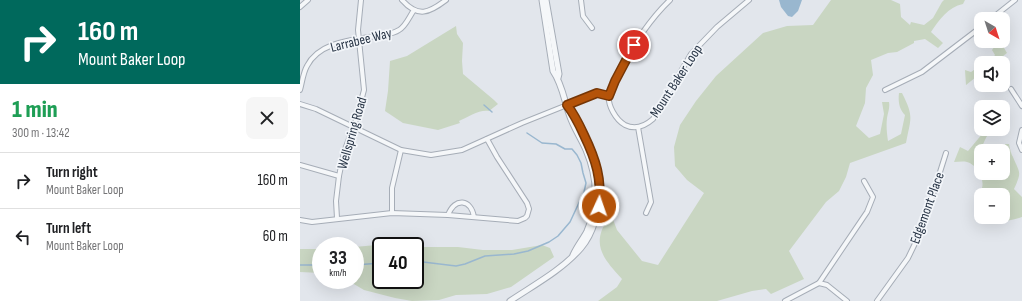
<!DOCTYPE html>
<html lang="en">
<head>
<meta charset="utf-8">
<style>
  :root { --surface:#fff; --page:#f6f6f6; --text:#202124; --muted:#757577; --line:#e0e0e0 }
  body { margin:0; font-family:"Sofia Sans Condensed",sans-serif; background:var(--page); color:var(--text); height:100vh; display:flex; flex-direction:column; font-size:15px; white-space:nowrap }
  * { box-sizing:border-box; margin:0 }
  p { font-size:13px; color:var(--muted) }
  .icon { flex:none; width:22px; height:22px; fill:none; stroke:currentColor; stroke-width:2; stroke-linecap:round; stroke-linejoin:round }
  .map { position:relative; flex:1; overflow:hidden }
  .sheet { display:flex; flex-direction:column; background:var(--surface); width:300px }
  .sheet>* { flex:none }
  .top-card { background:#00695c; color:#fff; overflow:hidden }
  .needle { width:26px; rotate:141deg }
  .buttons { position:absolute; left:674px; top:12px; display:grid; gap:8px }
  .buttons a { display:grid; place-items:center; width:36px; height:36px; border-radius:8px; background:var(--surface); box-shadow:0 4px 16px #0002; font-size:20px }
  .speed { position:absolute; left:12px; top:237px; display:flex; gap:8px; font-size:20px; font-weight:700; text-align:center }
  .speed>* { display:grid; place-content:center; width:52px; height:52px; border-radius:50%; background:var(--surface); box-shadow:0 4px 16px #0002; line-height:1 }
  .speed small { font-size:10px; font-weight:400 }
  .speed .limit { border:2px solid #111; border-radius:6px; background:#fff; color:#111 }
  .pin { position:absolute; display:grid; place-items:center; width:34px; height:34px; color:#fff; margin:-17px; border:2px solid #fff; border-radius:50%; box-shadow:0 1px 4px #0007 }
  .me { position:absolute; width:44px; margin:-22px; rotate:3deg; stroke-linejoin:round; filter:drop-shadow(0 0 3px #0008) }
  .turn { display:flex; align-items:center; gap:14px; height:84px; padding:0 12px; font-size:18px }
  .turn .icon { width:52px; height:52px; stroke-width:2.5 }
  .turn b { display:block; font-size:28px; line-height:34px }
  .round { display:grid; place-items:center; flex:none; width:42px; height:42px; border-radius:8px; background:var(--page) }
  .head { display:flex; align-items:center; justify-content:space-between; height:68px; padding:0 12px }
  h1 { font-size:24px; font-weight:800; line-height:30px; color:#1e9e55 }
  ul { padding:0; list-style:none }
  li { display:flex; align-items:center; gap:12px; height:56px; padding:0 12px; border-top:1px solid var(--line) }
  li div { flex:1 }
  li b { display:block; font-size:15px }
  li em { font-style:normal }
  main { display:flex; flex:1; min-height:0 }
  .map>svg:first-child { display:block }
</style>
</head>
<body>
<main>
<section class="sheet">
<div class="top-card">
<div class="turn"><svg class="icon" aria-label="right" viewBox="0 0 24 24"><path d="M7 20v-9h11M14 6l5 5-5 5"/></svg><div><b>160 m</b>Mount Baker Loop</div></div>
</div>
<div class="head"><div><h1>1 min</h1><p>300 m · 13:42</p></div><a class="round"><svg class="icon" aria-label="close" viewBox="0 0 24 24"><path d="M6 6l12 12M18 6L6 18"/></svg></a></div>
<ul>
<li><svg class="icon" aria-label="right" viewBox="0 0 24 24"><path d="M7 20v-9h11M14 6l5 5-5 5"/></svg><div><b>Turn right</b><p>Mount Baker Loop</p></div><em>160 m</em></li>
<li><svg class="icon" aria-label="left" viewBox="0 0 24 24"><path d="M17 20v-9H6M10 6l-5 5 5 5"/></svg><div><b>Turn left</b><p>Mount Baker Loop</p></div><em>60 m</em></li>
</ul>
</section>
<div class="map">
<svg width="722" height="301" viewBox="0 0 722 301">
  <rect width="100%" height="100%" fill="#e2e6ec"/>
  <g fill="#c9d6c2" fill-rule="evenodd">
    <path d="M531 0H591L600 4 601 17 610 25 611 22 624 25 633 18 642 2 644 0H665L663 4C648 7 639 20 631 32L643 43 638 48 625 39 614 41V43L597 52 588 53 571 60 573 75 566 88 565 103 556 126 569 138 580 134 584 114 582 102H589C590 108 588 112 587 118 586 126 587 134 588 141L601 134 605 115C599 109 598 101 599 93H602C614 117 611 117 606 143L550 163 546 177 539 191 526 202 489 251 504 279 471 294 466 289 452 291 417 301H298L317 287 322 279C301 256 290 243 311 214L317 230 342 261 358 265 404 193 387 180 375 166 374 147 380 125 396 101 416 76 463 33 487 26 513 25Z"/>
    <path d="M156 26 157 34 163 43 162 61 163 74 194 100 198 104 189 111C180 109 168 117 159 121L160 123 138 130 103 123 85 111 88 91 90 61 107 56Z"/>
    <polygon points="694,41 700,41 707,53 694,63 681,63 679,59 683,57 687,59 693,58 695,55 692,50 695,46"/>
    <polygon points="681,65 681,73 666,85 665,70 671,72"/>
    <path d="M683 133H689C679 148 681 156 681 173H703V152L705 144H709C710 149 711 154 713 157 720 174 722 171 714 189L722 197V217C712 220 701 224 693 217H703V195H681V204L677 200C678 195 681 192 682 188 685 179 676 164 667 162 663 161 658 162 654 162L660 147 668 151Z"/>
    <path d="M107 242 124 247H158L183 250H212L242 245 250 248 254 257 211 287 187 294 156 295 139 300 112 301 95 298 64 290 47 280H55V247ZM81 246H115V280H81Z"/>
    <polygon points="0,249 21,249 21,273 0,272"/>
  </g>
  <polygon fill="#99b7cf" points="479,0 502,0 498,11 492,17 488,16 481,7"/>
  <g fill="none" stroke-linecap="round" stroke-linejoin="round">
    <g stroke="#99b7cf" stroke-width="1.5">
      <polyline points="184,105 192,112"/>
      <polyline points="115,261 156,266 165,264 185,256 214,254 228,251 249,242 258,236 270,222 284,192 286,183 283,173 281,163 277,155 272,149 265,149 256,144 242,143 227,133"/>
      <polyline points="0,265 21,265"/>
      <polyline points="55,265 81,263"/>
    </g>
    <defs>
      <g id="minor">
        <path d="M102 0C118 18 129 13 146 0"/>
        <polyline points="281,0 283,16 292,28"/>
        <path d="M370 0C348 21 333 45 319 72 316 79 311 87 309 94 307 105 316 120 325 125 335 130 345 126 353 119L391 54 417 27 449 0"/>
        <polyline points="0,7 8,0"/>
        <polyline points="691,19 715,0"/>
        <polyline points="711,89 722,106"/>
        <path d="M0 90C2 83 3 73 7 66 20 40 57 40 81 35 87 34 93 34 99 30 106 26 109 17 114 10"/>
        <polyline points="585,90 622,72 681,27"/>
        <polyline points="0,104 16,109 101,150 131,155 162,150 222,123 297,93 309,96"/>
        <polyline points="338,127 351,202 346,213"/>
        <polyline points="722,130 719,143 722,150"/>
        <polyline points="0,165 39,176"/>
        <polyline points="92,213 92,188 101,150"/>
        <path d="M148 215C155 197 171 199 174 217"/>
        <polyline points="37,218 36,201 39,176 44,152 56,120 64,90 58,30 61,0"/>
        <polyline points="0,220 12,222 92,213 148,215 218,221 225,218 227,216 229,209 227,203 197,157 187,139"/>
        <polyline points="519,283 527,285 547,301"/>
        <polyline points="485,301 519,283 567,212 573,197 564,181"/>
        <polyline points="577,301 608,258 622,229 646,153"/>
      </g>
      <g id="tertiary">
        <path d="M242 0 253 71C262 84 264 99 269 114 273 127 281 138 286 150 297 176 299 204 287 231 283 239 277 246 273 255"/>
        <polyline points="246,0 259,74 258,78"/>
        <path d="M210 301C234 285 262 270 281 248 287 241 292 231 295 221 305 189 298 163 283 134 279 124 275 115 268 107"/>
      </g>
    </defs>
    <use href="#minor" stroke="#a6adb7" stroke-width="6"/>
    <use href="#tertiary" stroke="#a6adb7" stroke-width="7"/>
    <use href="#minor" stroke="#f5f7f9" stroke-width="4"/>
    <use href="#tertiary" stroke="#f5f7f9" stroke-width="5"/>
  </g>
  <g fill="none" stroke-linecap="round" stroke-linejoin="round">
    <defs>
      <path id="route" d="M299 206C302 179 296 160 284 135 279 124 274 114 267 105L297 93 309 96 315 81 334 45"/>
    </defs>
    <use href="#route" stroke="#753606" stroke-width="10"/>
    <use href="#route" stroke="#b45309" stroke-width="7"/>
  </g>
  <g text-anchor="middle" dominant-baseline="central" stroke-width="3.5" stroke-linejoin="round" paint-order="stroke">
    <g font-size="14" fill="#283546" stroke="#f2f5f9">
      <text transform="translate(61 40) rotate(-14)">Larrabee Way</text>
      <text transform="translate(376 81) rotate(-57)">Mount Baker Loop</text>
      <text transform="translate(52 133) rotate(-74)">Wellspring Road</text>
      <text transform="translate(627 208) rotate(-70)">Edgemont Place</text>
    </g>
  </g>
</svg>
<div class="buttons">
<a><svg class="needle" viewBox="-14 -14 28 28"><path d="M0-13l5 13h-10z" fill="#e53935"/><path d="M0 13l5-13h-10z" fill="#757577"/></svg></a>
<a><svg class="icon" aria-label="sound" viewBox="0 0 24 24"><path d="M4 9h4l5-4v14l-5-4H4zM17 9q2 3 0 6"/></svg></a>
<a><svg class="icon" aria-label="layers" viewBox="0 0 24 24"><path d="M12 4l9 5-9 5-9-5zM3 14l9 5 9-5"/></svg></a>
<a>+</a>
<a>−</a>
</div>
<div class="speed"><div>33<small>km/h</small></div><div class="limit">40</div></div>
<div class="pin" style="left:334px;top:45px;background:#d93025"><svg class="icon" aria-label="arrive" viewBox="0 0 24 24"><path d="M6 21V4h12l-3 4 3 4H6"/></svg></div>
<svg class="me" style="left:299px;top:206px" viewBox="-20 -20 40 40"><circle r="17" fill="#b45309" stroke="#fff" stroke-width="3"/><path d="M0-11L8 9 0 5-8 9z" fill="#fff"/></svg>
</div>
</main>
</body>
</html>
